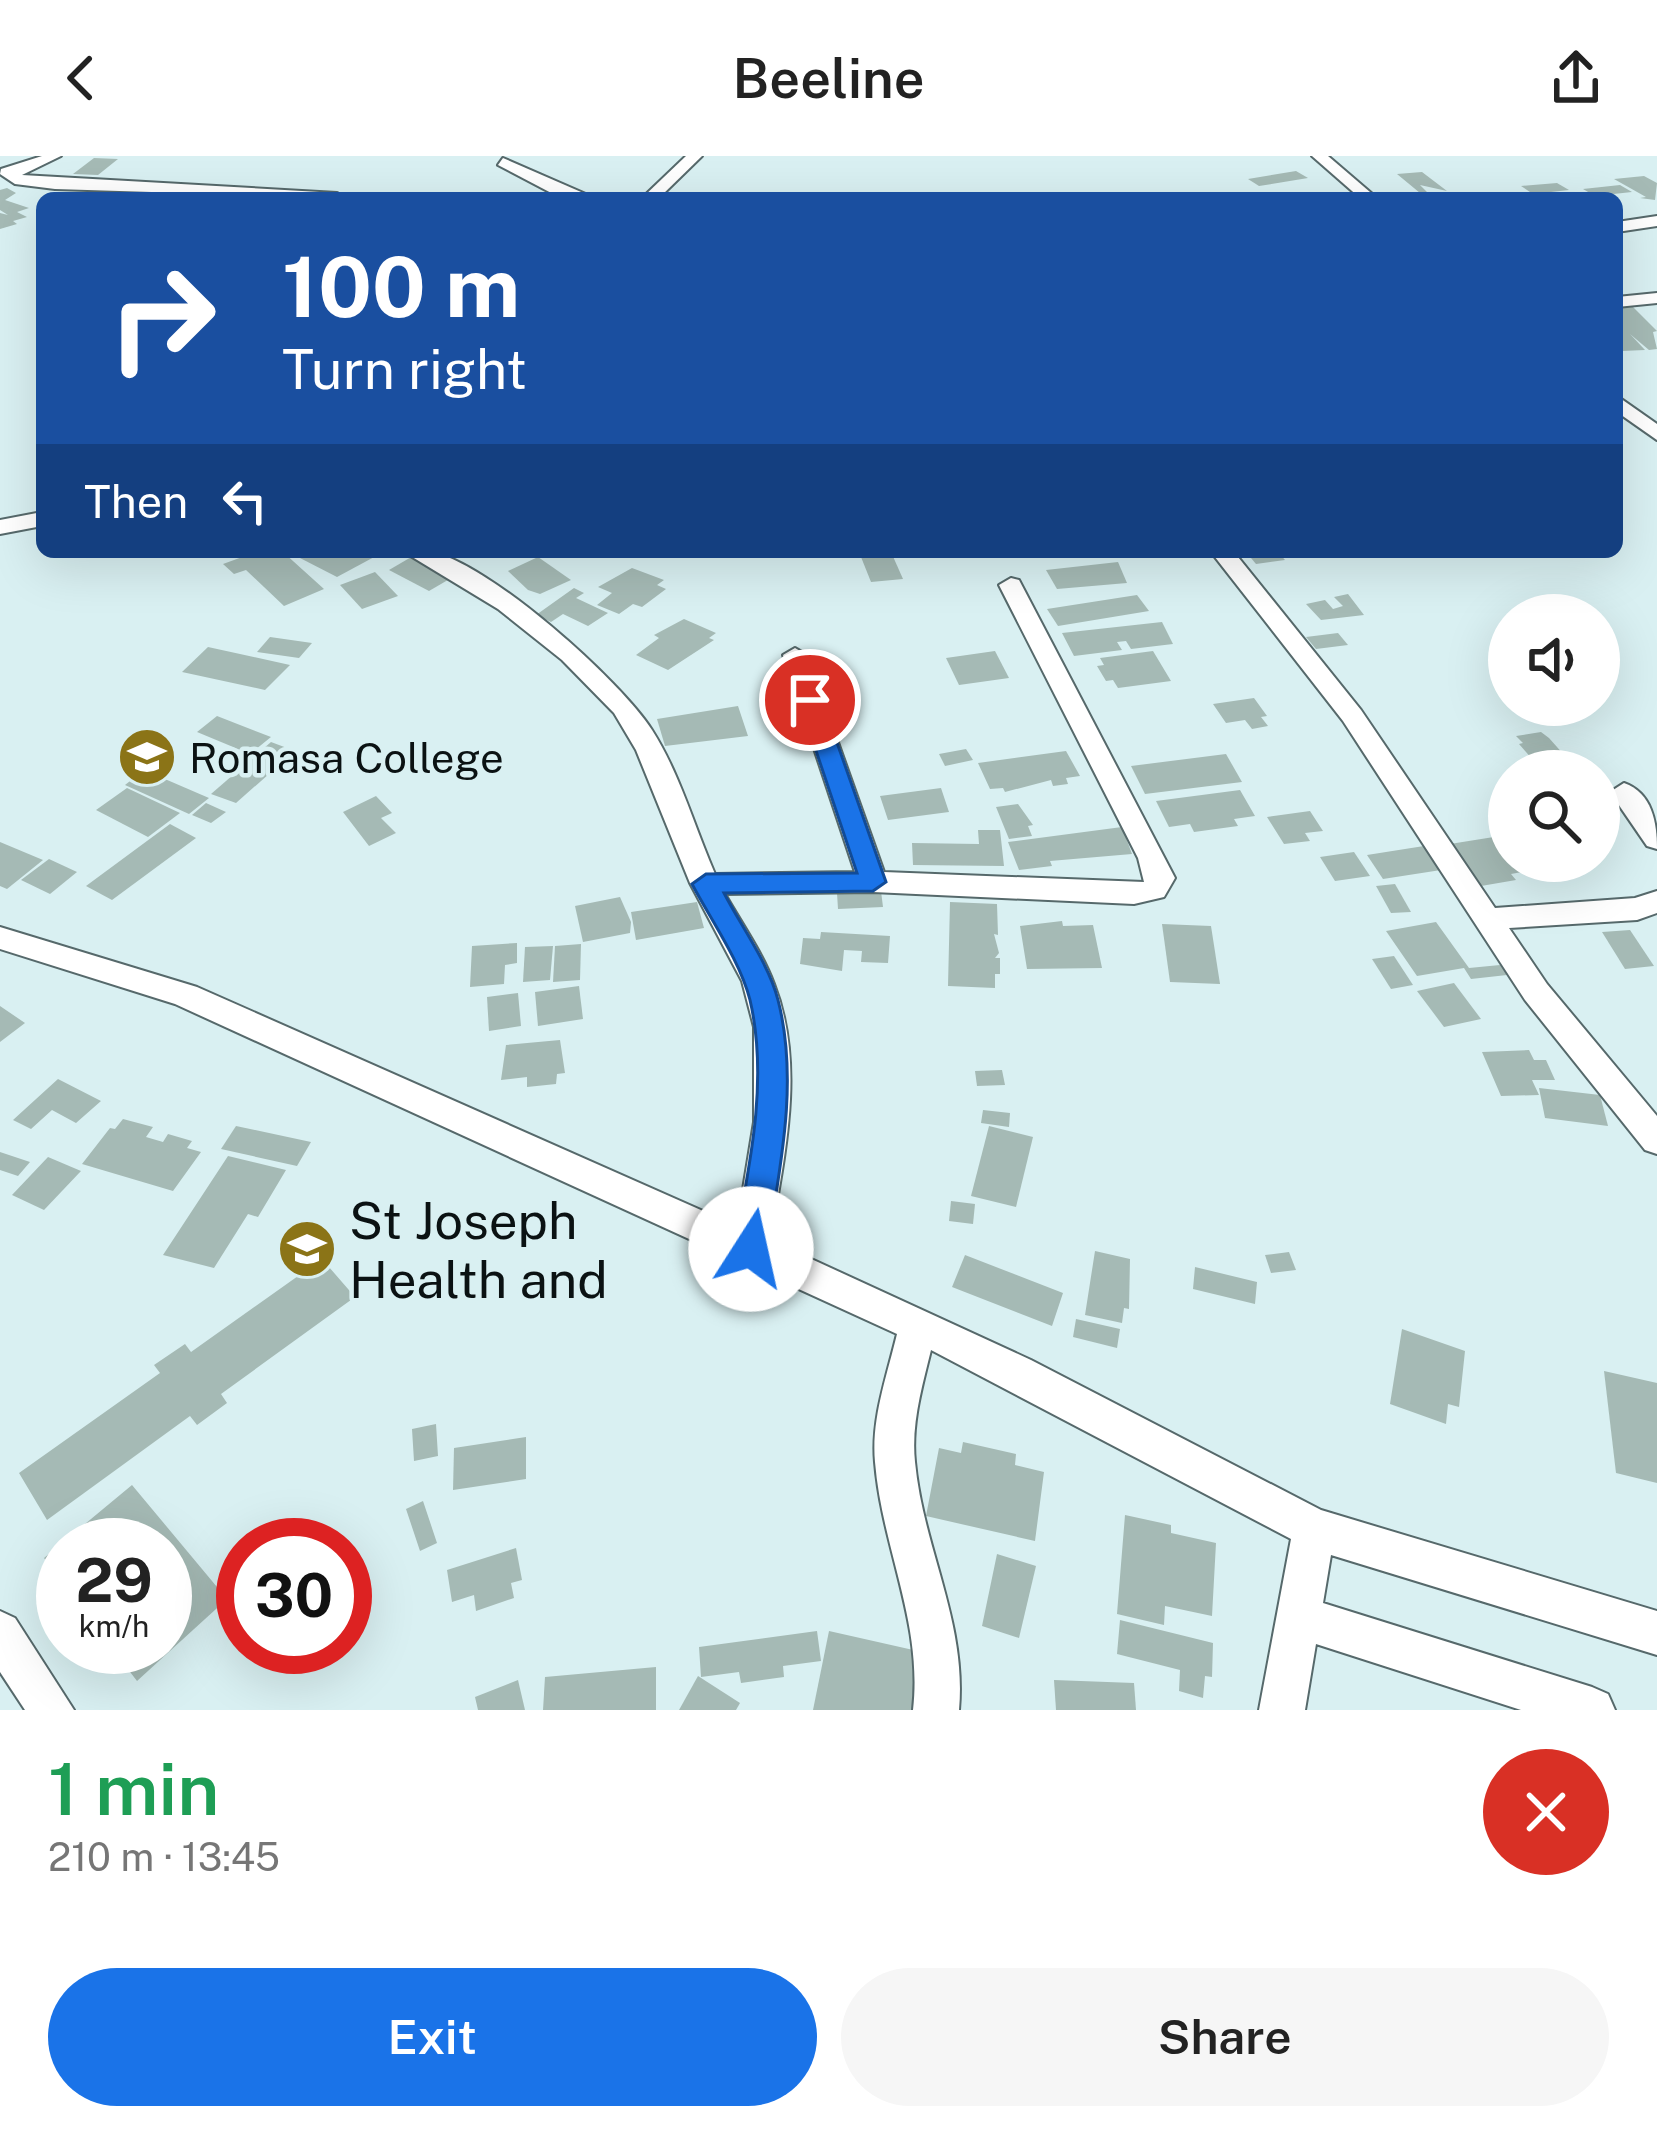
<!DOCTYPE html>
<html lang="en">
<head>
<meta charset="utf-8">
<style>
  :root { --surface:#fff; --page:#f6f6f6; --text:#222; --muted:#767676; --accent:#1a73e8 }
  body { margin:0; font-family:"Public Sans",sans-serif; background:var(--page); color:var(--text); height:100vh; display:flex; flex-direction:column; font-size:45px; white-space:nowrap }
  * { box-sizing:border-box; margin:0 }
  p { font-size:39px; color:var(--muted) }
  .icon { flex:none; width:66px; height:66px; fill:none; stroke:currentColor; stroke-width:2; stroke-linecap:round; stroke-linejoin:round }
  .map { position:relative; height:1554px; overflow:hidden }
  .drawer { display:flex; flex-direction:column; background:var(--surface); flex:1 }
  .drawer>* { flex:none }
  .hud { position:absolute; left:36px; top:36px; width:1587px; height:366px; border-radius:18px; box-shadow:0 12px 48px #0002; background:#1a4fa0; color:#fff; overflow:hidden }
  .buttons { position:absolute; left:1488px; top:438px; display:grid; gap:24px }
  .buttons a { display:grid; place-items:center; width:132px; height:132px; border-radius:50%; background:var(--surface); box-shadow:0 12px 48px #0002; font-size:60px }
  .speed { position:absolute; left:36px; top:1362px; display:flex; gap:24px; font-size:60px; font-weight:700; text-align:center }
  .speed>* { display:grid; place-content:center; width:156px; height:156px; border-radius:50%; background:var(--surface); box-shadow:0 12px 48px #0002; line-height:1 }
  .speed small { font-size:30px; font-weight:400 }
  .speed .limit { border:18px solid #d22; background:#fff; color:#111 }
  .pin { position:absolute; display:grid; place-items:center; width:102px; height:102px; color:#fff; margin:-51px; border:6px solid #fff; border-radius:50%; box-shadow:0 3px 12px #0007 }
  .me { position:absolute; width:132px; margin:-66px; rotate:10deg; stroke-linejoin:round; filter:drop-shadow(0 0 9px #0008) }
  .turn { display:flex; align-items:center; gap:42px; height:252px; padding:0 48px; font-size:54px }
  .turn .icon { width:156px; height:156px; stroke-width:2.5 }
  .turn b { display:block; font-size:84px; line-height:102px }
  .then { display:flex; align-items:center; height:114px; padding:0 48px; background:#0003; gap:24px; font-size:45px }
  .round { display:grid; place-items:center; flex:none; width:126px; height:126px; border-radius:63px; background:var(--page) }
  .overview { display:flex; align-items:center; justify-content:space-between; height:204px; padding:0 48px }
  h1 { font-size:72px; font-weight:600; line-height:90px; color:#1e9e55 }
  .action { display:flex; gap:24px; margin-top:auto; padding:24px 48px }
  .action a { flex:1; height:138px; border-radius:72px; background:var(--accent); color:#fff; font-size:48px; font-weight:600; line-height:138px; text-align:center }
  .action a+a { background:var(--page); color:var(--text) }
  header { display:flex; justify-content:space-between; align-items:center; height:156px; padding:0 48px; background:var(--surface); font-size:54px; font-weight:600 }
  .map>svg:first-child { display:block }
</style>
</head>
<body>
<header><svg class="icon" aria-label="back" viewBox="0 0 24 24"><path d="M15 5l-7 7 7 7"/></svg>Beeline<svg class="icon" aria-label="share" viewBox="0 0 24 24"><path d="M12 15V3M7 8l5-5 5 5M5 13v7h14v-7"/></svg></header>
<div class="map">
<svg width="1657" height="1554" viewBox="0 0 1657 1554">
  <rect width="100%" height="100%" fill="#d9f0f2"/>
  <g fill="#a5bab5">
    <polygon points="94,2 118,3 98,19 73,18"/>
    <polygon points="1296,15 1308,22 1259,30 1248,23"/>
    <polygon points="1422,16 1447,35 1420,29 1433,42 1405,42 1400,38 1420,37 1397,18"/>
    <polygon points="1644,20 1657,27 1655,44 1640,42 1646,41 1614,23"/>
    <polygon points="1557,27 1569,34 1533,38 1521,30"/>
    <polygon points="1620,29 1632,36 1595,40 1583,33"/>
    <polygon points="7,32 16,37 5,44 29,52 17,56 27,61 13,65 17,68 0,73 0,57 8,59 0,54 0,34"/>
    <polygon points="1633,151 1657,175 1653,176 1657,193 1649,194 1630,178 1645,194 1622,195 1617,191 1617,171 1621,171 1617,152"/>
    <polygon points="256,396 283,396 324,433 284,450 246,414 234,418 223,408"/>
    <polygon points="311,396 368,396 376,400 337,421 300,402"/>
    <polygon points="859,396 891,396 903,423 871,426"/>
    <polygon points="1246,396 1278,396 1285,404 1256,408"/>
    <polygon points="413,400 453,421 429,435 389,414"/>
    <polygon points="538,401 571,424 540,438 528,434 508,415"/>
    <polygon points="1118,406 1127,427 1057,433 1046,414"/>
    <polygon points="632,412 664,424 657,429 666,433 642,451 633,448 619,458 597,449 612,437 598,431"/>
    <polygon points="375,416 398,440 362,453 340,429"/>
    <polygon points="574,432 584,437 576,442 608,457 588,470 563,458 551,466 536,459"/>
    <polygon points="1348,438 1364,459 1321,464 1306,448 1325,444 1333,453 1343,450 1334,441"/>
    <polygon points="1137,439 1149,455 1058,470 1047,453"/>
    <polygon points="684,463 716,477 709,482 714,484 668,514 636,499 659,482 654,479"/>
    <polygon points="1162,466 1173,488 1131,493 1126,485 1117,486 1122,494 1074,500 1062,477"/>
    <polygon points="1338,477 1348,489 1316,493 1306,481"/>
    <polygon points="270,481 312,487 299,502 257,496"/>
    <polygon points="208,491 290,509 265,534 182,516"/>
    <polygon points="995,495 1009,522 959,529 946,502"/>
    <polygon points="1153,495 1171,525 1118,532 1113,524 1106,525 1097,510 1104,509 1100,502"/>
    <polygon points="1254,542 1267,560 1261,561 1268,570 1252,573 1245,564 1226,567 1213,548"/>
    <polygon points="738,550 748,580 665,590 657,563"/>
    <polygon points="217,560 271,581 250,598 197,576"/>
    <polygon points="1541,576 1549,582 1565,600 1534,605 1519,588 1523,587 1516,580"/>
    <polygon points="271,586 295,595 236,647 211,638"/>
    <polygon points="966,593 973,604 945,610 939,598"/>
    <polygon points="1066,595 1080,620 1066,622 1068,628 1053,630 1051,624 1005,636 1003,632 990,633 978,607"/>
    <polygon points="1226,598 1242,626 1145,638 1131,610"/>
    <polygon points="144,614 209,642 189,658 125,629"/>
    <polygon points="127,632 180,657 148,681 96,654"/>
    <polygon points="941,632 949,656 888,664 880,640"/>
    <polygon points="1240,634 1255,660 1234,663 1238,670 1194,676 1190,668 1169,671 1156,645"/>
    <polygon points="376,640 392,657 381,662 396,677 369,690 343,656"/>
    <polygon points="206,647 226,656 211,667 192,659"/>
    <polygon points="1018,648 1033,669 1028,670 1032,680 1009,683 996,651"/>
    <polygon points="1310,655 1323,675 1305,677 1310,685 1284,688 1267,661"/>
    <polygon points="170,668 196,682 112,744 86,730"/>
    <polygon points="1122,671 1132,698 1050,705 1052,710 1019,714 1008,686"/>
    <polygon points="978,674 1000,674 1004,710 913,709 912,687 979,688"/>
    <polygon points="1500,680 1509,692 1509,705 1519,705 1527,715 1511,718 1516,724 1481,730 1450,688"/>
    <polygon points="0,686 43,704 7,733 0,730"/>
    <polygon points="1424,690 1441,714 1383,723 1367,699"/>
    <polygon points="1354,696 1370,720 1335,725 1320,701"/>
    <polygon points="49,703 77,716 50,738 21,724"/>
    <polygon points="1395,728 1411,756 1391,757 1376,730"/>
    <polygon points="881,735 883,751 838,753 837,737"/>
    <polygon points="620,741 631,766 630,777 583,786 575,750"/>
    <polygon points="697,746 704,772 636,784 631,756"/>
    <polygon points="950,746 997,748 998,779 994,778 999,797 995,802 1000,802 1000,818 995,818 995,832 948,830"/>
    <polygon points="1062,765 1063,770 1093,769 1102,812 1027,813 1020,770"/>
    <polygon points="1436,766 1469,812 1500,809 1507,819 1471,823 1464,812 1417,820 1386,775"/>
    <polygon points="1162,768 1211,770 1220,828 1170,826"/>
    <polygon points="1630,774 1654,810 1625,813 1602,776"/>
    <polygon points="821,776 890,780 888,807 861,806 862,795 844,794 842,815 800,808 803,782 820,783"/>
    <polygon points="517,787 517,807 505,809 504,828 470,831 472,790"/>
    <polygon points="581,788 580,824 553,826 555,790"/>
    <polygon points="553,790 550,824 523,826 525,791"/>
    <polygon points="1394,800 1413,829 1391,833 1372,803"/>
    <polygon points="1454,827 1481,863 1444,871 1417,835"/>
    <polygon points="579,830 583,863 538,870 535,836"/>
    <polygon points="518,837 521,870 489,875 487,841"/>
    <polygon points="0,850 25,867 0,886"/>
    <polygon points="560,884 565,917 557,918 556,928 527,931 527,921 501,924 506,889"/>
    <polygon points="1529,894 1534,904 1546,904 1555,924 1532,924 1539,939 1501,940 1482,896"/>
    <polygon points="1002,914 1005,929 977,930 975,915"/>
    <polygon points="58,923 101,945 76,967 52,954 31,973 13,964"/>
    <polygon points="1539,932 1600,939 1608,970 1545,962"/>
    <polygon points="983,954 1010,957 1009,971 981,967"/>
    <polygon points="123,963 153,971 146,981 163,986 168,978 192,985 187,992 201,996 173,1035 82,1008 110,972 115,973"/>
    <polygon points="236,970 311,986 297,1010 221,993"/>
    <polygon points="989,970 1033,981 1016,1051 971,1040"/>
    <polygon points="0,996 30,1006 18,1020 0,1014"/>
    <polygon points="228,1000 286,1014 258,1061 248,1058 214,1112 163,1099"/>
    <polygon points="48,1001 81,1015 44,1054 12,1039"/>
    <polygon points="951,1045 975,1048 973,1068 949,1065"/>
    <polygon points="1095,1095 1130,1103 1129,1153 1124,1152 1122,1167 1085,1159"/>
    <polygon points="1289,1096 1296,1114 1271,1117 1265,1099"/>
    <polygon points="965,1099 1063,1137 1052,1170 952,1131"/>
    <polygon points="322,1103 355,1141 221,1238 227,1247 197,1269 190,1260 47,1364 19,1317 160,1217 154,1209 185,1188 191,1196"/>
    <polygon points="1195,1111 1257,1126 1255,1148 1193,1133"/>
    <polygon points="1076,1163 1120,1173 1117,1192 1073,1181"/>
    <polygon points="1402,1173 1465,1195 1459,1251 1448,1248 1446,1268 1390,1248"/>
    <polygon points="1604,1215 1657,1227 1657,1327 1616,1317"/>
    <polygon points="436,1268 438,1300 414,1305 412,1273"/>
    <polygon points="526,1281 526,1323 453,1334 454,1292"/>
    <polygon points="963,1286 1016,1298 1015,1309 1044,1316 1035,1385 926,1360 939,1292 961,1297"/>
    <polygon points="132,1329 227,1443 137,1525 111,1491 165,1491 165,1389 63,1389 63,1427 44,1402"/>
    <polygon points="423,1345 437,1387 420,1395 406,1353"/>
    <polygon points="1125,1359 1171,1369 1171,1377 1216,1387 1212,1460 1165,1450 1164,1469 1117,1458"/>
    <polygon points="516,1392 522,1424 511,1427 514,1442 476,1455 474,1439 452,1446 447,1414"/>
    <polygon points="997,1398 1036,1410 1019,1482 982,1470"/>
    <polygon points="1120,1464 1213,1487 1212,1521 1205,1520 1203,1542 1179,1535 1180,1514 1117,1498"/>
    <polygon points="817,1475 821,1505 783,1510 784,1521 741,1527 739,1516 701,1521 699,1491"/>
    <polygon points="829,1475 931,1498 922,1554 813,1554"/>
    <polygon points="656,1511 656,1554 543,1554 545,1521"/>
    <polygon points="698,1520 740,1547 736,1554 679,1554"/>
    <polygon points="518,1524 525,1554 478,1554 475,1541"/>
    <polygon points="1054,1524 1134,1527 1136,1554 1056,1554"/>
  </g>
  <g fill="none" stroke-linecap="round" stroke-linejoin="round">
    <defs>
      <g id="minor">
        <polygon points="42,0 61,0 22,19 337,37 345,42 55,33 15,28 0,18 1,13"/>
        <polygon points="686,0 702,0 659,42 642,42"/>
        <polygon points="1312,0 1328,0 1377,42 1360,42"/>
        <polygon points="503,2 588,39 590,42 557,40 498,9"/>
        <polygon points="1657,60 1657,70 1617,76 1617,66"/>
        <polygon points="1657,137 1657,147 1617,151 1617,141"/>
        <polygon points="1617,240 1657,268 1657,284 1617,256"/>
        <polygon points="42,356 42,370 0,378 0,364"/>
        <path d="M404 396C412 396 423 395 431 396 488 406 621 525 652 574 680 618 694 670 715 718L855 716 783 499 795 492 807 499 884 716 1144 726 1138 702 999 429 1011 422 1019 424 1175 722 1164 741 1134 748 873 736 725 738C742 768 762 796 774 828 806 909 784 1002 770 1084L1031 1204 1321 1354 1657 1455V1499L1331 1399 1323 1447 1592 1531 1608 1538 1615 1554H1521L1316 1488 1305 1554H1259L1291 1383 931 1194C922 1231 911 1268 915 1306 923 1392 967 1466 959 1554H913C923 1466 882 1392 875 1306 871 1263 887 1220 897 1178L175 848 0 793V771L197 831 737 1070 754 966V871L742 825 690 727 636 594 614 557 562 504 498 453Z"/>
        <polygon points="1211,396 1234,396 1361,554 1495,752 1635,742 1657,735 1657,757 1637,764 1509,772 1547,828 1657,960 1657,998 1645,994 1525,844 1343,565"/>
        <path d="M1624 627C1652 637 1657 666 1657 693L1647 690 1610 636Z"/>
        <polygon points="0,1455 15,1462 74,1554 25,1554 0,1516"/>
      </g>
    </defs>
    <use href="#minor" stroke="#56696b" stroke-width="4"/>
    <use href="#minor" fill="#fff" fill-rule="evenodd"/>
  </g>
  <path fill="#1a73e8" stroke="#114b97" stroke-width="3" d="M810 537 822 544 886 726 873 735 724 737C741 770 769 808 778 844 799 925 780 1012 767 1093L762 1103 751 1107 739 1103 734 1093C749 1013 769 925 750 844 740 805 711 764 692 728L706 718 857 717 799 544Z"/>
  <defs>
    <symbol id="school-disc" viewBox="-11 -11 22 22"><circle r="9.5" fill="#8b7417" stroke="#d9f0f2"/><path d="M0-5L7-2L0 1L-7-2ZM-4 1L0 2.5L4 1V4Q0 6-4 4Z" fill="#fff"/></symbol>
  </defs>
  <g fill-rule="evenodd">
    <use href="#school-disc" x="114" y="568" width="66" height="66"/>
    <use href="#school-disc" x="274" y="1060" width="66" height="66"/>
  </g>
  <g text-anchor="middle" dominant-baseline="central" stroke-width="9" stroke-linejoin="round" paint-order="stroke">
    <g font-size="42" fill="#0b1213" stroke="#d9f0f2" text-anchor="start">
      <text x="189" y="601">Romasa College</text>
    </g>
    <g font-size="51" fill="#0b1213" stroke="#d9f0f2" text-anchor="start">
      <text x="349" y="1064">St Joseph<tspan x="349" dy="59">Health and</tspan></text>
    </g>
  </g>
</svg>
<div class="buttons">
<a><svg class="icon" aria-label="sound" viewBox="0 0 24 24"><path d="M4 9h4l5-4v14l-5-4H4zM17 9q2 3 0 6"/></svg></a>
<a><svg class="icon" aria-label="search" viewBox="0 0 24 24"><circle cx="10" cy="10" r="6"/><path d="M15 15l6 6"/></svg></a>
</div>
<div class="speed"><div>29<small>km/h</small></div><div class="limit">30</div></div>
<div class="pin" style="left:810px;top:544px;background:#d93025"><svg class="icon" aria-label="arrive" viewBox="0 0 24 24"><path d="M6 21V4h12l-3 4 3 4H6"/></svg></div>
<svg class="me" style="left:751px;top:1093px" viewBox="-20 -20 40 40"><circle r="19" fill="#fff"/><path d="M0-13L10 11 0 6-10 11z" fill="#1a73e8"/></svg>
<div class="hud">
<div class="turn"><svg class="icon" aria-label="right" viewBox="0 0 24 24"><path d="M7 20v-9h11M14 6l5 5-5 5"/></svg><div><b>100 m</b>Turn right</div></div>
<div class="then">Then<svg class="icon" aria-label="left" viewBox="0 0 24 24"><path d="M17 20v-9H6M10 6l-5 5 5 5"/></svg></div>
</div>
</div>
<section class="drawer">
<div class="overview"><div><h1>1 min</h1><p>210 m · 13:45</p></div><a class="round" style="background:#d93025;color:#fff"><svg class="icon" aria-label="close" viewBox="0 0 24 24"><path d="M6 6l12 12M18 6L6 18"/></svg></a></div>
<div class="action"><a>Exit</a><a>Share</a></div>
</section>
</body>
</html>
